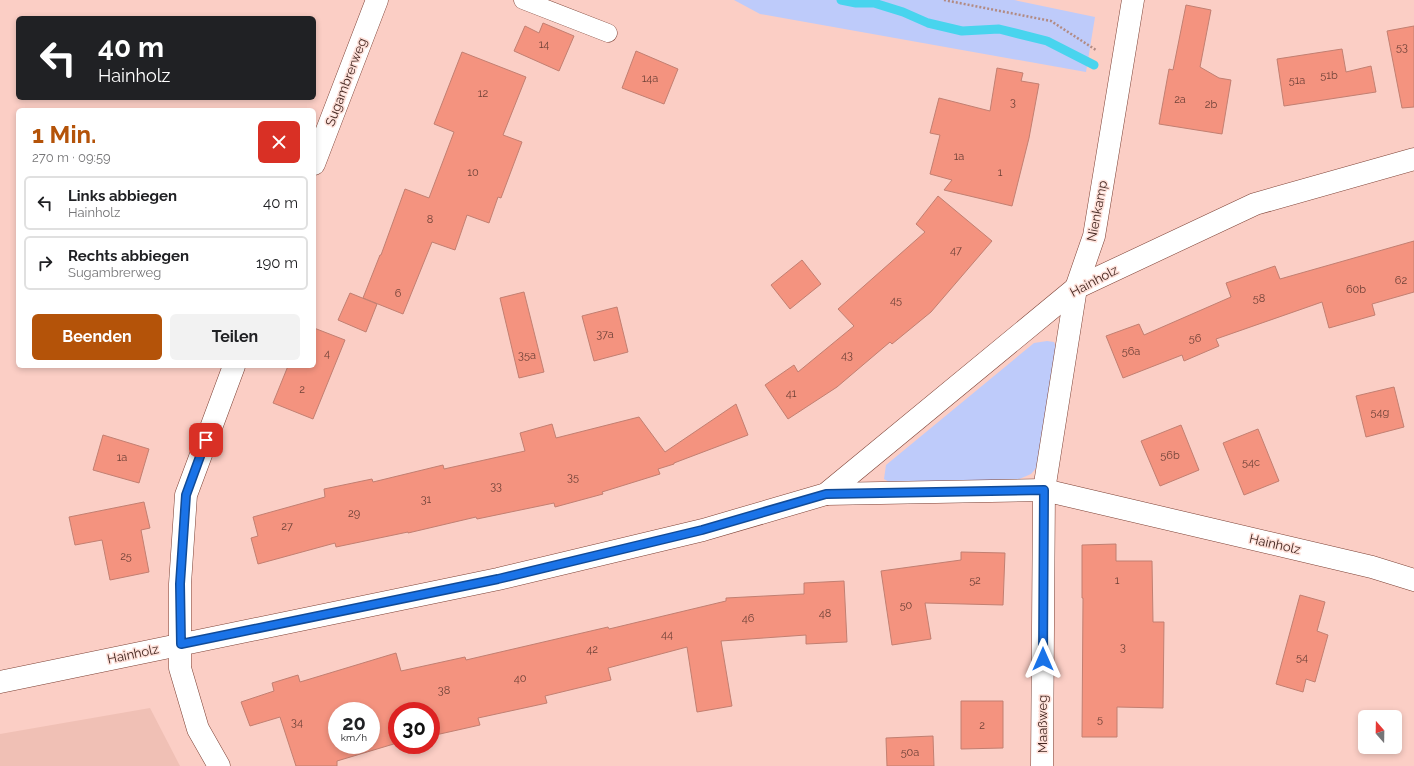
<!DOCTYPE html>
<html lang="de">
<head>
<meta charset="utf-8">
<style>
  :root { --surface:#fff; --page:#f2f2f2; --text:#202124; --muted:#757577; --line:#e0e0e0; --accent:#b45309 }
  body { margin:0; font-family:Raleway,sans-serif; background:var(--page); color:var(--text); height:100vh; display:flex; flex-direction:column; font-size:15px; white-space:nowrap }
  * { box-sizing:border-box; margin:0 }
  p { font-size:13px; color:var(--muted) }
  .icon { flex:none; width:22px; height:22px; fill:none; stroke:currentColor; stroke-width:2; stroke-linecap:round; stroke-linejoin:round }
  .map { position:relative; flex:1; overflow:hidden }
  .sheet { position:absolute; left:16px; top:108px; width:300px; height:260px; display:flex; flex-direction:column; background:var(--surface); border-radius:6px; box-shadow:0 2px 6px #0003 }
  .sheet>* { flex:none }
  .hud { position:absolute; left:16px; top:16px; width:300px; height:84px; border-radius:6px; box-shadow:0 2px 6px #0003; background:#202124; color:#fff; overflow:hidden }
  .needle { width:26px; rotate:340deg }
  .buttons { position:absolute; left:1358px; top:710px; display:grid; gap:8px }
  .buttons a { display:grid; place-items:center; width:44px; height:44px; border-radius:6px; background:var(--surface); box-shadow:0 2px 6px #0003; font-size:20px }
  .speed { position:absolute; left:328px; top:702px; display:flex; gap:8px; font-size:20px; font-weight:700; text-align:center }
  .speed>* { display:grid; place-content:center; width:52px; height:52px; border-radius:50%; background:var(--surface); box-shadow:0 2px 6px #0003; line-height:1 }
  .speed small { font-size:10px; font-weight:400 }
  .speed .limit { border:6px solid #d22; background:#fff; color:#111 }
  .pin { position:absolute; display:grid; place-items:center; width:34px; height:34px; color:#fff; margin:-17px; border-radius:8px; box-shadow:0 2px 6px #0006 }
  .me { position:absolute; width:44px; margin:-22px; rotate:0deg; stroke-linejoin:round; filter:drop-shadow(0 0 3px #0008) }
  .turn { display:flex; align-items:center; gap:14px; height:84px; padding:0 16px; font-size:18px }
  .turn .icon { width:52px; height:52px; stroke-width:2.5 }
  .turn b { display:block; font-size:28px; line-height:34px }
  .round { display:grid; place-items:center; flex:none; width:42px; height:42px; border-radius:6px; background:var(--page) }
  .summary { display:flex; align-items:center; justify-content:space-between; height:68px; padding:0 16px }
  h1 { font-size:24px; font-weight:700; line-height:30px; color:var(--accent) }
  .cta { display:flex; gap:8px; margin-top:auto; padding:8px 16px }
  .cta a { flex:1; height:46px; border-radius:6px; background:var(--accent); color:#fff; font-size:16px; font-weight:700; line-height:46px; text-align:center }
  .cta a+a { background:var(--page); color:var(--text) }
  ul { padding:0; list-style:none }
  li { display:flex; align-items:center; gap:12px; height:54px; margin:0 8px 6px; padding:0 8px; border:2px solid var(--line); border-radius:6px }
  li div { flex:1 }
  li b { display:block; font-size:15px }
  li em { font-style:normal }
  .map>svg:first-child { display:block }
</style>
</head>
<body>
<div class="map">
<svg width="1414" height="766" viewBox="0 0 1414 766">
  <rect width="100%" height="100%" fill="#fbcec5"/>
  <polygon fill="#f0c0b5" points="150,708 180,766 0,766 0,734"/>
  <g fill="#becbfa">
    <polygon points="734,0 1014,0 1095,17 1086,72 760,14"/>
    <polygon points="1047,341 1054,342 1058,353 1038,466 1031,474 1017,480 894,485 884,479 886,465 1034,343"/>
  </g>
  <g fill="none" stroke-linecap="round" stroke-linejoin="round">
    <polyline stroke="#48d4ee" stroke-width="9" points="841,0 856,3 874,3 903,12 928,23 962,31 999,29 1047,41 1094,65"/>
  </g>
  <g fill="#f4937f" stroke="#c27f71" fill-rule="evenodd">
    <polygon points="1186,5 1211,10 1200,67 1219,78 1231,80 1222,134 1159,124 1169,69 1173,70"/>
    <polygon points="543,23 574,36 559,71 514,51 525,26 539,33"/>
    <polygon points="1414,26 1414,107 1402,108 1387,31"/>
    <polygon points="1342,49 1346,72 1371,66 1376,92 1284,106 1277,59"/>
    <polygon points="636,51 678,69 664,104 622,88"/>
    <polygon points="462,52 526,77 503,135 522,142 501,198 498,197 489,223 467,215 455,250 432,242 403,314 363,298 380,255 381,255 405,189 429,198 454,132 434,124"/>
    <polygon points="997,68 1023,73 1021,81 1039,84 1029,138 1012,206 944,190 952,180 930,174 940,135 930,133 939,98 990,111"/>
    <polygon points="938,196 992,241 931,312 892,344 890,342 837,387 788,419 765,385 794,365 798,372 854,326 838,309 925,232 916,224"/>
    <polygon points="1414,241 1414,292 1372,304 1375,315 1329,328 1322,302 1216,339 1219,346 1184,361 1182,355 1123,378 1106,336 1139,324 1144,335 1231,297 1226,283 1275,266 1280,279"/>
    <polygon points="802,260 821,284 790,309 771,285"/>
    <polygon points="524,292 544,372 519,378 500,298"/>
    <polygon points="350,293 377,304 366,332 338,320"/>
    <polygon points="617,307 628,352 594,361 582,316"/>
    <polygon points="314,328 345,340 313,419 273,403 288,366 314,366"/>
    <polygon points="1394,387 1404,427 1366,437 1356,396"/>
    <polygon points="736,404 748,435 674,463 674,464 658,469 660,474 602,492 603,494 555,507 554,503 477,519 476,517 408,533 408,532 336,547 335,543 258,564 251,538 258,536 253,517 325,497 324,489 372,479 373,482 443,465 444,469 525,451 520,433 552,424 556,438 639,417 665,452"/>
    <polygon points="1181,425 1199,470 1160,486 1141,441"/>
    <polygon points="1258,429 1279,481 1244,495 1223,443"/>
    <polygon points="103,435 149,449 139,483 93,470"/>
    <polygon points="144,502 150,528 141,530 149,572 110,580 102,540 75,545 69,517"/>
    <polygon points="1116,544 1116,561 1152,561 1153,622 1164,622 1163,708 1117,707 1117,737 1082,737 1083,598 1082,598 1082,545"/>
    <polygon points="961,552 1005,553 1003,605 925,603 931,639 892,645 881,571 961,560"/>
    <path d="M844 581 847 642 806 644V635L721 641 732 706 697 712 687 647 608 668 611 680 545 696 547 703 478 718 480 725 431 736V711H397V743L337 761V766H296L280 717 250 726 241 702 274 691 272 683 298 675 300 682 396 653 401 671 465 657 466 660 608 627 609 629 726 601V598L804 594V583ZM337 711H371V745H337Z"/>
    <polygon points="1300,595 1325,602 1317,631 1328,635 1315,682 1306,679 1303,692 1276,684"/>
    <polygon points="961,701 1003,701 1003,748 961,749"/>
    <polygon points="933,736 934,766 887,766 886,738"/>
  </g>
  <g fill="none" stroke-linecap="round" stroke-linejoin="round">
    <defs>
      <polyline id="lane" points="523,0 608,33"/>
      <g id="street">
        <polyline points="314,164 377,0"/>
        <polyline points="826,494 1044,490 1372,567 1414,580"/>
        <polyline points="0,682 498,579 703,530 826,494 1076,288 1255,204 1414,159"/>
        <polyline points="219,766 198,729 180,668 180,584 186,495 234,366"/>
        <polyline points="1042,766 1044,490 1076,288 1094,236 1133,0"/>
      </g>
    </defs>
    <use href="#lane" stroke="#7c4034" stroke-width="19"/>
    <use href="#street" stroke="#7c4034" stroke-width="23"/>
    <polyline stroke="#b28b84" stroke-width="2.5" stroke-dasharray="2 2" stroke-linecap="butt" points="944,0 1051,21 1096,50"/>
    <use href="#lane" stroke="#fff" stroke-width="18"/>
    <use href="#street" stroke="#fff" stroke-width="22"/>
  </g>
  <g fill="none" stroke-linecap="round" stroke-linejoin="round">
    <defs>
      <polyline id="route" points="206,440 186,495 180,584 181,644 498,579 702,530 826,494 1044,490 1043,659"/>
    </defs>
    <use href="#route" stroke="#114b97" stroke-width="10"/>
    <use href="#route" stroke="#1a73e8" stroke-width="7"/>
  </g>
  <g text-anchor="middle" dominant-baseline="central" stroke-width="3" stroke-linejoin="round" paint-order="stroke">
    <g font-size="11" fill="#6f4238">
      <text x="544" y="44">14</text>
      <text x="1402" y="47">53</text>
      <text x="1329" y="75">51b</text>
      <text x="650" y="78">14a</text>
      <text x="1297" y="80">51a</text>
      <text x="483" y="93">12</text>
      <text x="1180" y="99">2a</text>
      <text x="1013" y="102">3</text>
      <text x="1211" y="104">2b</text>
      <text x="959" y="156">1a</text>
      <text x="473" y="172">10</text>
      <text x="1000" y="172">1</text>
      <text x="430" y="219">8</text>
      <text x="956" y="250">47</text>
      <text x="1401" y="280">62</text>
      <text x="1356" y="289">60b</text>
      <text x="398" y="293">6</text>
      <text x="1259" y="298">58</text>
      <text x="896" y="300">45</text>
      <text x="605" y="334">37a</text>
      <text x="1195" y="338">56</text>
      <text x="1131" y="351">56a</text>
      <text x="327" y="353">4</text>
      <text x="527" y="355">35a</text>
      <text x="847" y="355">43</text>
      <text x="302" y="389">2</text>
      <text x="791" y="393">41</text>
      <text x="1380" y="412">54g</text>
      <text x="1170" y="455">56b</text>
      <text x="122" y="457">1a</text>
      <text x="1251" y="462">54c</text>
      <text x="573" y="477">35</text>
      <text x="496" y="486">33</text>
      <text x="426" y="499">31</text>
      <text x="354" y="513">29</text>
      <text x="287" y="526">27</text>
      <text x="126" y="556">25</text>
      <text x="975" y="580">52</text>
      <text x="1117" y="580">1</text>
      <text x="906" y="605">50</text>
      <text x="825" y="613">48</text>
      <text x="748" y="618">46</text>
      <text x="667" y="634">44</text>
      <text x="1123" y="647">3</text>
      <text x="592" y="649">42</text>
      <text x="1302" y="657">54</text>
      <text x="520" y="678">40</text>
      <text x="444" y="690">38</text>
      <text x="1100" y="719">5</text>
      <text x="297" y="722">34</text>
      <text x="982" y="725">2</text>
      <text x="910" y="752">50a</text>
    </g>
    <g font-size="13" fill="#432721" stroke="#fee0d9">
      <text transform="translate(346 82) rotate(-69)">Sugambrerweg</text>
      <text transform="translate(1097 211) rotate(-79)">Nienkamp</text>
      <text transform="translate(1094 281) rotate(-28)">Hainholz</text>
      <text transform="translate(1275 544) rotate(13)">Hainholz</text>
      <text transform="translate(133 654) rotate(-12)">Hainholz</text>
      <text transform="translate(1042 724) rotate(-90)">Maaßweg</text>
    </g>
  </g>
</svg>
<div class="buttons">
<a><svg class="needle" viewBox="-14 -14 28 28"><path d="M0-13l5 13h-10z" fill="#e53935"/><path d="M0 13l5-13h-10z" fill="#757577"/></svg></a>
</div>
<div class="speed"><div>20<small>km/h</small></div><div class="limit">30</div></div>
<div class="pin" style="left:206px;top:440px;background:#d93025"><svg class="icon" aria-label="arrive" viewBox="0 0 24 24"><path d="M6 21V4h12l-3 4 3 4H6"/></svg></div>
<svg class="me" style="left:1043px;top:659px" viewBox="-20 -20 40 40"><path d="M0-17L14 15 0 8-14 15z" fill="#1a73e8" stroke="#fff" stroke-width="4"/></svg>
<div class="hud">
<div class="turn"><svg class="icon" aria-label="left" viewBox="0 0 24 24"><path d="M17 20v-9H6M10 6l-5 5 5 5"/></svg><div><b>40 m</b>Hainholz</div></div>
</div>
<section class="sheet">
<div class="summary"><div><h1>1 Min.</h1><p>270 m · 09:59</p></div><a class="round" style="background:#d93025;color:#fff"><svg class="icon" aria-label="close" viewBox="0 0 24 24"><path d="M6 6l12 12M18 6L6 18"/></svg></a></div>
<ul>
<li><svg class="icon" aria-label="left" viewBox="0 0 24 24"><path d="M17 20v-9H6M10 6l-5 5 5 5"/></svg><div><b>Links abbiegen</b><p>Hainholz</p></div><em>40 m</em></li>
<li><svg class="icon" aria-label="right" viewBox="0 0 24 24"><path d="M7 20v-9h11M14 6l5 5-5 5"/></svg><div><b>Rechts abbiegen</b><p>Sugambrerweg</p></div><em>190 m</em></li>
</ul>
<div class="cta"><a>Beenden</a><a>Teilen</a></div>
</section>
</div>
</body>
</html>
